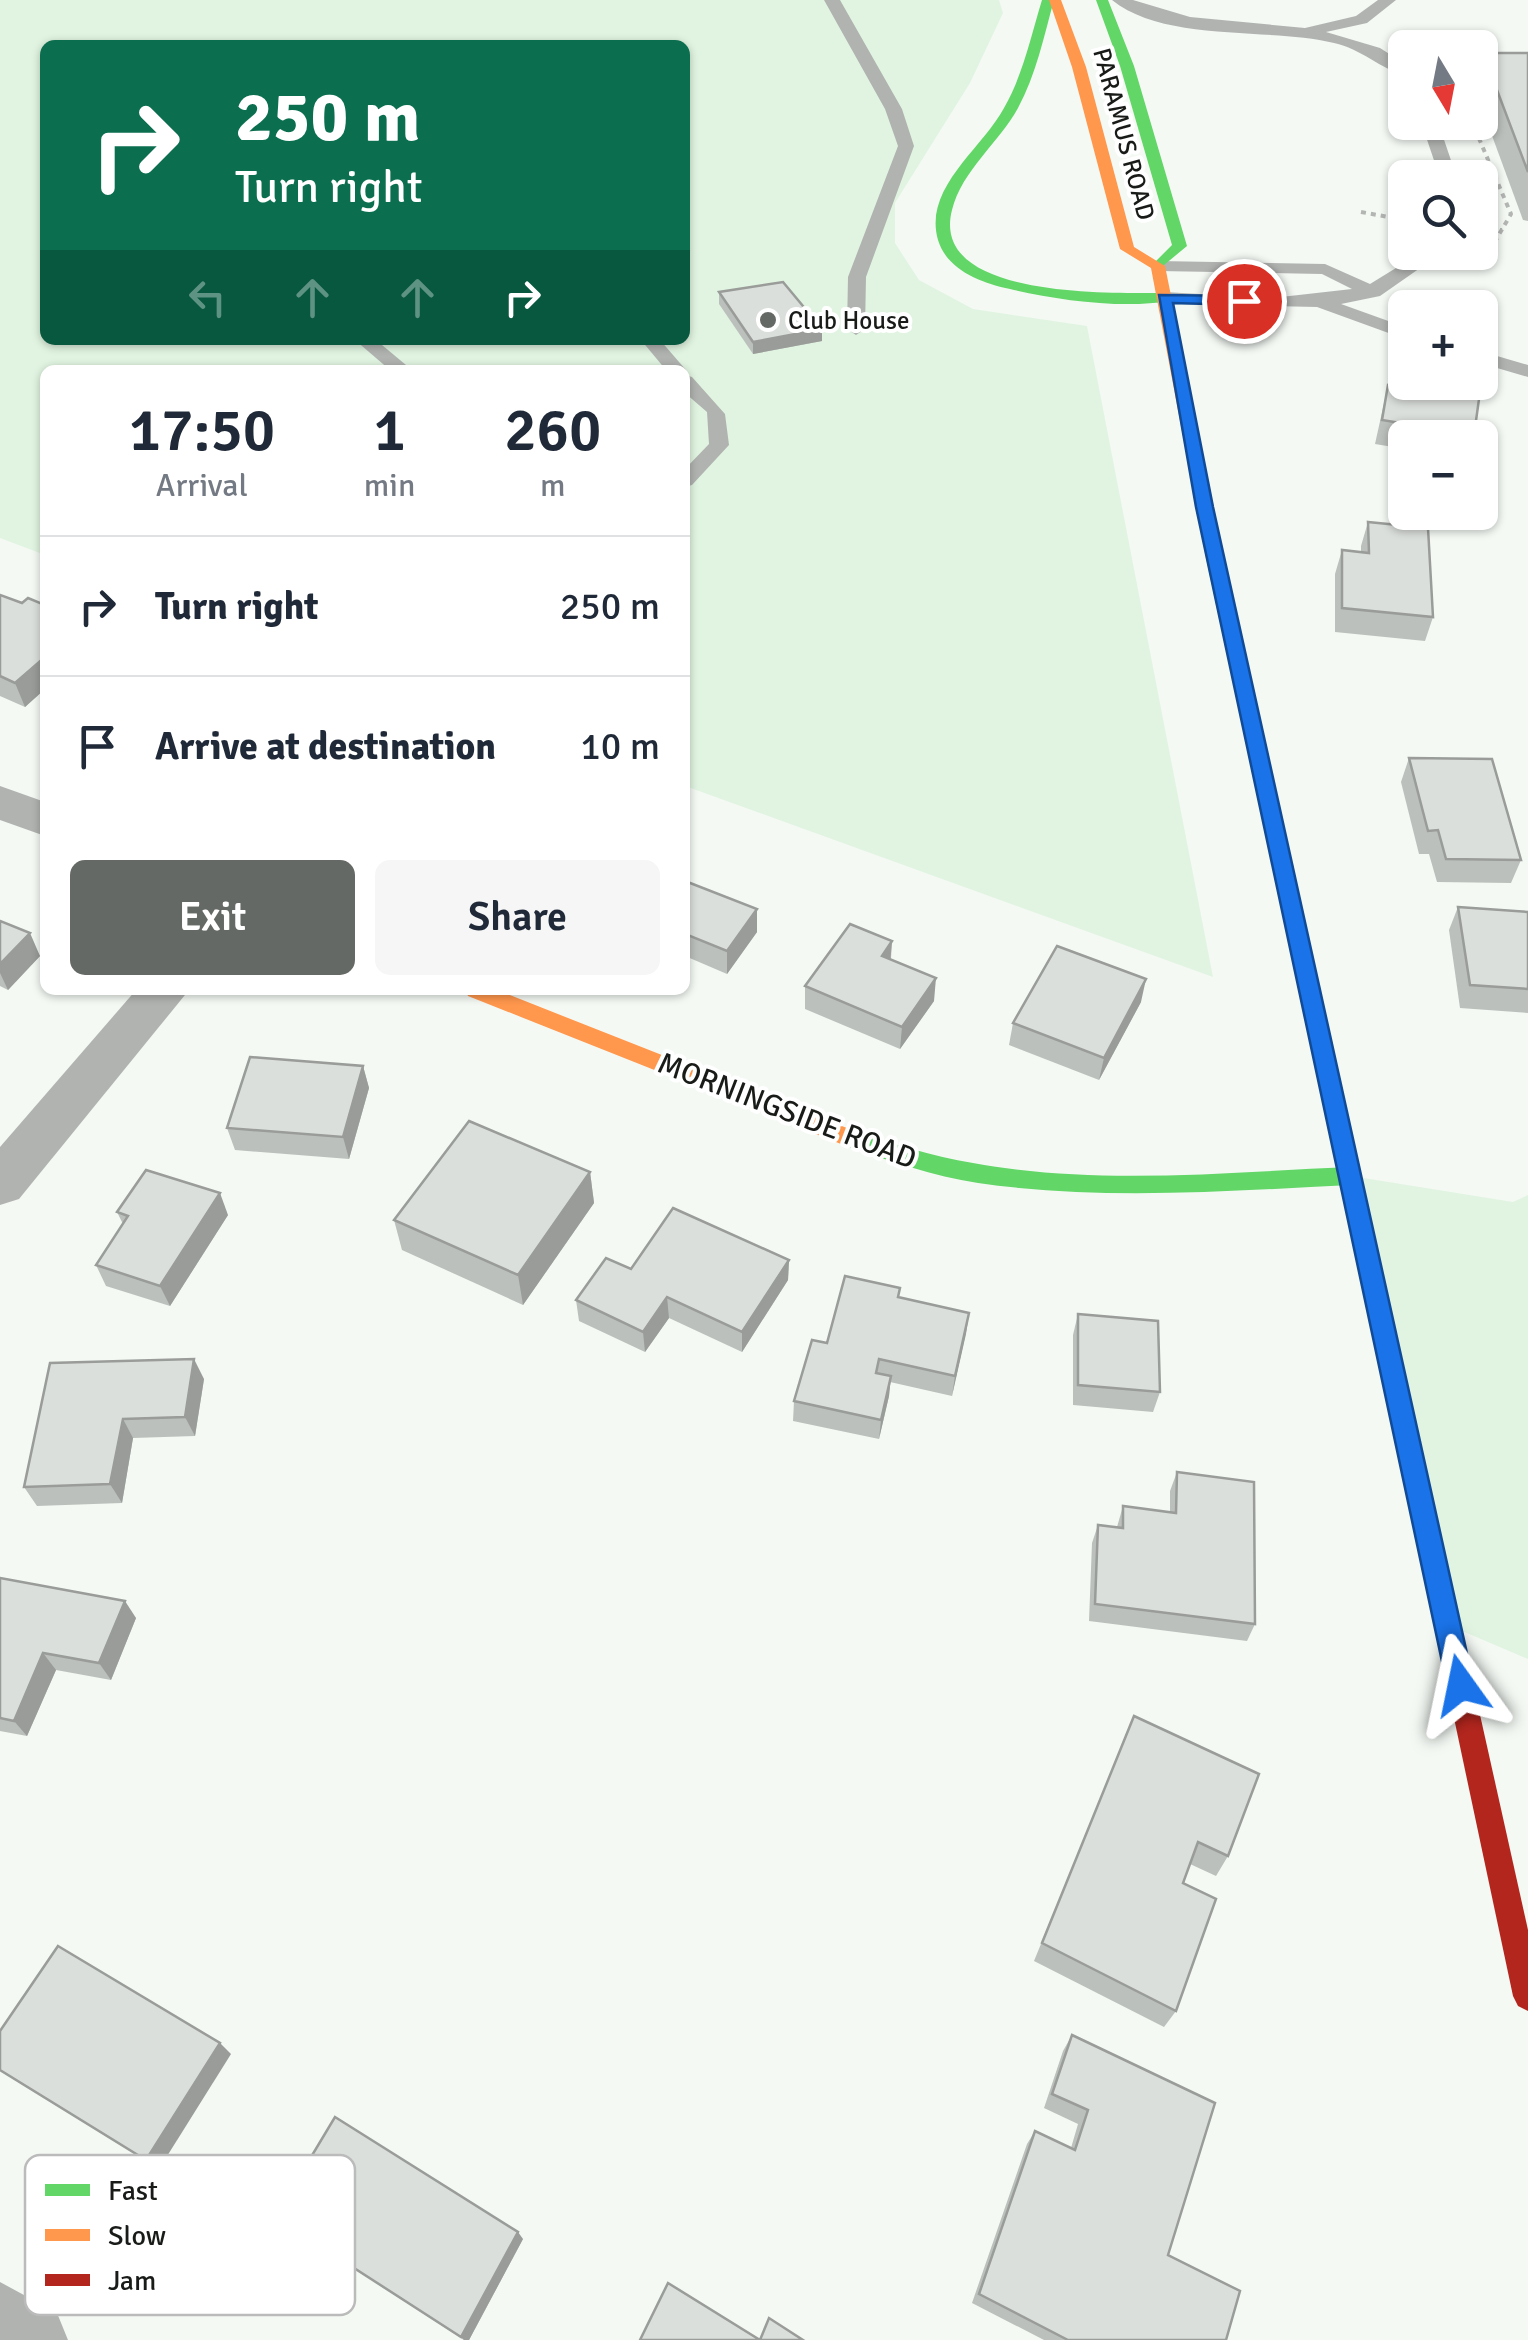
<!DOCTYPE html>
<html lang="en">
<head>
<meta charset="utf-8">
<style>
  :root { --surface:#fff; --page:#f6f6f7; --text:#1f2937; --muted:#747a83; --line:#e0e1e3; --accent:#656965 }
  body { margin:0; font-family:Signika,sans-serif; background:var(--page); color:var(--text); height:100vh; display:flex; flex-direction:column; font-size:38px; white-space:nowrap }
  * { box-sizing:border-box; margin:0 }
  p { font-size:32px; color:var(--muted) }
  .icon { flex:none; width:55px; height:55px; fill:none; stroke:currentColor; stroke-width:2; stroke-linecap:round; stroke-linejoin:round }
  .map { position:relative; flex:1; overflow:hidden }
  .side { position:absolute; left:40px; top:365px; width:650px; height:630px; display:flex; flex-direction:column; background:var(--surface); border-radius:15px; box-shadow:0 2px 8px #0004 }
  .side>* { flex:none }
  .banner { position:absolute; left:40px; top:40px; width:650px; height:305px; border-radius:15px; box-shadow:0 2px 8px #0004; background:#0b6e4f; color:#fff; overflow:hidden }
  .needle { width:65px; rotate:170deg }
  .fabs { position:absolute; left:1388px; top:30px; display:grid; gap:20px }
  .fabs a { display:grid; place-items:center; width:110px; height:110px; border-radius:15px; background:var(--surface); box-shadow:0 2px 8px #0004; font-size:50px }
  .pin { position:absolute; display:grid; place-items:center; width:85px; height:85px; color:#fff; margin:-42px; border:5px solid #fff; border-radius:50%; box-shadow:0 2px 10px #0007 }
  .me { position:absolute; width:110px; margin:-55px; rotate:348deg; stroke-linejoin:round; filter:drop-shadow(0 0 8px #0008) }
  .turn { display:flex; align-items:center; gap:35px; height:210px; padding:0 30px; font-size:45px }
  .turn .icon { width:130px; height:130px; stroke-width:2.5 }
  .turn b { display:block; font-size:70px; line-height:85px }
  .lanes { display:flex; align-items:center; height:95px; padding:0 30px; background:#0003; justify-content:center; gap:50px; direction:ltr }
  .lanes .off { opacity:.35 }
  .eta { display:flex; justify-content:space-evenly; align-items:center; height:170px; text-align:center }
  .eta b { font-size:60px; font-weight:600; line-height:70px }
  .button { display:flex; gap:20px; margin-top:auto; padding:20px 30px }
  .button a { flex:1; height:115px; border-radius:15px; background:var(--accent); color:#fff; font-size:40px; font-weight:600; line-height:115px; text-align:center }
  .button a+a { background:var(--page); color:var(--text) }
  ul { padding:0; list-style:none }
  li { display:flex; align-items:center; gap:30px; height:140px; padding:0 30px; border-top:2px solid var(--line) }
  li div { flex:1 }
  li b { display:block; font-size:38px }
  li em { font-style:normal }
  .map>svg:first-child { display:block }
</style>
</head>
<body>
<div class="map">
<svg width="1528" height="2340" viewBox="0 0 1528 2340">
  <rect width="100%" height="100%" fill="#f4f9f4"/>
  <g fill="#e1f4e1" fill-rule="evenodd">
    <path d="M0 0H999L1003 13 970 83 895 203V243L919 280 973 309 1087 326 1213 977 685 786V370H45V555L0 538ZM45 45H685V340H45Z"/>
    <polygon points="1351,1176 1513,1202 1528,1195 1528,1659 1448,1625"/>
  </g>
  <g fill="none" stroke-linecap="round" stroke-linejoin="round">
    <g stroke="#b3b5b3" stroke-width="4" stroke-dasharray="5 5" stroke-linecap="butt">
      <polyline points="1475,129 1511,214 1490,250"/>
      <polyline points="1361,212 1405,220"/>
      <polyline points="1480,229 1502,230"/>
    </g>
    <g fill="#b1b3b1" fill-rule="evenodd">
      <polygon points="824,0 840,0 902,109 914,146 866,277 865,329 856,335 847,329 848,277 898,146 885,109"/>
      <path d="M1112 0H1133L1190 17 1305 28 1356 16 1378 0H1396L1367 23 1326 32 1380 48 1405 64V76C1380 68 1361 49 1334 43 1270 27 1165 43 1112 0Z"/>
      <polygon points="1421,122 1438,122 1457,178 1440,178"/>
      <polygon points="1422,252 1443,252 1380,296 1341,304 1405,327 1405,339 1317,307 1164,304 1155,298 1164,292 1272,298 1352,289 1322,274 1158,271 1149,266 1158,261 1325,264 1370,284"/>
      <polygon points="355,340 376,340 412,370 390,370"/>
      <polygon points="641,340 660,340 686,370 666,370"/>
      <polygon points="1480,351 1528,365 1528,377 1480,363"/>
      <polygon points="685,375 692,377 725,414 729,445 692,485 685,487 685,469 709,444 707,412 685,393"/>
    </g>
    <g fill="#b1b3b1" fill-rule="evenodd">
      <polygon points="0,786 45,802 45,836 0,820"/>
      <polygon points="136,990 189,990 19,1199 0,1205 0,1147"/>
      <polygon points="0,2282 57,2313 68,2340 0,2340"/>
    </g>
    <g fill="#63d668" fill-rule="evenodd">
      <path d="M1042 0H1054C1044 36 1036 75 1018 108 999 143 962 170 952 210 929 299 1112 293 1164 293L1169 295V301C1123 309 1056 300 1010 289 981 283 947 270 938 240 923 188 982 149 1004 108 1023 75 1031 36 1042 0Z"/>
      <polygon points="1096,0 1108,0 1134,66 1187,246 1158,270 1151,266 1172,245 1120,66"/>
      <polygon points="1215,553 1224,558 1315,969 1305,977 1295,969 1206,558"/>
      <path d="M854 1131C893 1144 932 1156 973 1163 1097 1186 1226 1172 1351 1167L1359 1170 1362 1176 1359 1182 1351 1185C1227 1191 1102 1201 978 1183 933 1176 890 1161 846 1146L843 1140 846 1134Z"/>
    </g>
    <g fill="#ff974d" fill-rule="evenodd">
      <polygon points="1049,0 1061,0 1086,67 1134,247 1165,266 1224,558 1221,562 1209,562 1206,558 1151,268 1120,249 1072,67"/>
      <polygon points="1305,961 1315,969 1423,1459 1420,1467 1411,1470 1402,1467 1399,1459 1295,969"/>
      <polygon points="465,990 497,990 862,1134 865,1140 862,1146 846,1146 468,996"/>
    </g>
    <polygon fill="#b3261e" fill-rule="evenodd" points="1411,1448 1420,1451 1423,1459 1528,1930 1528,2011 1518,2006 1513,1996 1399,1459 1402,1451"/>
  </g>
  <g fill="#bcc0bc">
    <polygon points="1483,53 1528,53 1528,221 1523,220 1480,103 1480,63"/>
    <polygon points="719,292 822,341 753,354 719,304"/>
    <polygon points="1388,385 1479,399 1473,438 1405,438 1405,449 1375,444"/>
    <polygon points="1368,522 1433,617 1425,641 1335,632 1335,574 1342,550 1361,552 1361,546"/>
    <polygon points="0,595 22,603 45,605 45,689 25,707 0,696"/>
    <polygon points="1409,758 1521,860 1511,883 1437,882 1429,854 1419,854 1401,782"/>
    <polygon points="685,881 757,909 757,932 727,974 685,956"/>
    <polygon points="1458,907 1528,912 1528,1013 1460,1008 1449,930"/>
    <polygon points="0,921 40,956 8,990 0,986"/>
    <polygon points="892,941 891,959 934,1001 900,1049 805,1009 805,986"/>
    <polygon points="1141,1002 1099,1080 1009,1045 1013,1023"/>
    <polygon points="363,1066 369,1088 349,1159 235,1150 227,1128"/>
    <polygon points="590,1172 594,1203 523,1305 402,1250 394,1220"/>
    <polygon points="117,1212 228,1215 170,1306 106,1286 96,1265 123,1224"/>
    <polygon points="789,1260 788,1280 742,1352 669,1318 645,1352 579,1321 576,1300 631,1269"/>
    <polygon points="899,1298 969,1313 952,1396 890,1382 889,1396 879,1439 793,1421 794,1401 827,1343"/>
    <polygon points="1078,1314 1160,1392 1153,1412 1073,1405 1073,1335"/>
    <polygon points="50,1363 204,1379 195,1436 133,1438 122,1503 37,1506 24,1487"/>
    <polygon points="1177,1472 1255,1624 1247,1641 1089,1621 1092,1543 1098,1525 1117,1527 1123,1506 1170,1512 1170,1491"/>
    <polygon points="0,1578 136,1618 111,1680 56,1670 27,1736 0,1731"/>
    <polygon points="1134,1716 1228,1856 1216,1876 1190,1864 1183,1883 1176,2011 1164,2027 1034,1961"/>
    <polygon points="1072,2035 1168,2255 1226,2340 1044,2340 972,2303 1027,2144 1035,2131 1071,2148 1078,2124 1044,2108 1063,2051"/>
    <polygon points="275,2217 523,2239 469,2340 464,2340"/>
  </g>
  <g fill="#999c99">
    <polygon points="822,329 822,341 753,354 753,342"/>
    <polygon points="45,657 45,689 25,707 15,683"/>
    <polygon points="757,909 757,932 727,974 727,951"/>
    <polygon points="30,933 40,956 8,990 0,973 0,964"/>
    <polygon points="892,941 890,964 882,956"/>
    <polygon points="936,978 934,1001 900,1049 902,1027"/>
    <polygon points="1146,979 1141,1002 1099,1080 1104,1058"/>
    <polygon points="363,1066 369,1088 349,1159 343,1137"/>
    <polygon points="590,1172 594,1203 523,1305 518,1275"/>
    <polygon points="220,1193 228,1215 170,1306 160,1286"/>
    <polygon points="789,1260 788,1280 742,1352 742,1332"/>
    <polygon points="667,1297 669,1318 645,1352 643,1332"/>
    <polygon points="969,1313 966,1334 952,1396 955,1376"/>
    <polygon points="194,1359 204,1379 195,1436 185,1417"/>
    <polygon points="891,1376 889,1396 879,1439 881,1420"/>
    <polygon points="123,1419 133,1438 122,1503 110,1484"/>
    <polygon points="125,1601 136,1618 111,1680 99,1663"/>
    <polygon points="43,1653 56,1670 27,1736 14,1721"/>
    <polygon points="220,2043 231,2054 159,2169 146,2160"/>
    <polygon points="518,2232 523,2239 469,2340 464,2340 461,2337"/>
  </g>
  <g fill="#dbdfdb" stroke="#999c99" stroke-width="2.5">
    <polygon points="1483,53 1528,53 1528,172"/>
    <polygon points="783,282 822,329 753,342 719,292"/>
    <polygon points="1388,385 1479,399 1474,435 1382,420"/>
    <polygon points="1368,522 1428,528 1433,617 1342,608 1342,550 1369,553"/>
    <polygon points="0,595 22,603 28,598 45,605 45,657 15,683 0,676"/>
    <polygon points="1409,758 1492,759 1521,860 1446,859 1438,830 1428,831"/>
    <polygon points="685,881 757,909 727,951 685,934"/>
    <polygon points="1458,907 1528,912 1528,989 1470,985"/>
    <polygon points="0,921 30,933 0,964"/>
    <polygon points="850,924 892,941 882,956 936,978 902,1027 805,986"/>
    <polygon points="1057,946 1146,979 1104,1058 1013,1023"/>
    <polygon points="250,1057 363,1066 343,1137 227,1128"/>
    <polygon points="469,1121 590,1172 518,1275 394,1220"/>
    <polygon points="146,1170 220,1193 160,1286 96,1265 128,1216 117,1212"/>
    <polygon points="673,1208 789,1260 742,1332 667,1297 643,1332 576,1300 606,1258 631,1269"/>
    <polygon points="845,1276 900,1288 898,1297 969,1313 955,1376 879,1359 876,1373 891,1376 881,1420 794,1401 812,1340 827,1343"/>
    <polygon points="1078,1314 1158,1321 1160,1392 1078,1385"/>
    <polygon points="194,1359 185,1417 123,1419 110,1484 24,1487 50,1363"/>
    <polygon points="1177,1472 1254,1482 1255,1624 1095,1604 1098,1525 1123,1528 1123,1506 1176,1513"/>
    <polygon points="0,1578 125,1601 99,1663 43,1653 14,1721 0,1718"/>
    <polygon points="1134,1716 1259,1774 1228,1856 1198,1842 1183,1883 1216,1899 1176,2011 1042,1943"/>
    <polygon points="58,1946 220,2043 146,2160 0,2070 0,2031"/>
    <polygon points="1072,2035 1215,2103 1168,2255 1240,2291 1226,2340 1068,2340 979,2294 1035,2131 1075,2150 1088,2110 1052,2094"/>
    <polygon points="335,2117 518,2232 461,2337 275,2217"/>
    <polygon points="668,2283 760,2340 769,2318 803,2340 640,2340"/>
  </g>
  <polygon fill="#1a73e8" stroke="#114b97" stroke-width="2.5" points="1159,295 1244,296 1251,301 1244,305 1173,303 1213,507 1474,1685 1470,1694 1461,1698 1451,1694 1447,1685 1196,507"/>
  <circle fill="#656965" stroke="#fff" stroke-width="4" cx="768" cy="320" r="10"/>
  <g text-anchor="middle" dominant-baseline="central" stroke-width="8" stroke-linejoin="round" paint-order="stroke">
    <g font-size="25" fill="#181b18" stroke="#fff">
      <text transform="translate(1124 134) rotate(75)">PARAMUS ROAD</text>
    </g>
    <g font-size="25" fill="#181b18" stroke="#fff" text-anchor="start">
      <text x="788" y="320">Club House</text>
    </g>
    <g font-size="30" fill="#181b18" stroke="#fff">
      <text transform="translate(787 1111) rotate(21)">MORNINGSIDE ROAD</text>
    </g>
  </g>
  <rect x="25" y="2155" width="330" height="160" rx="15" fill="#fff" stroke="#babbba" stroke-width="2.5"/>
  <rect x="45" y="2184" width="45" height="12" fill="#63d668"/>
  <rect x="45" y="2229" width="45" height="12" fill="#ff974d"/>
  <rect x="45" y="2274" width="45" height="12" fill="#b3261e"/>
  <g font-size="28" fill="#181b18">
    <text x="108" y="2200">Fast</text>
    <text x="108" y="2245">Slow</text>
    <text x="108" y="2290">Jam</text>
  </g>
</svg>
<div class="fabs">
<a><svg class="needle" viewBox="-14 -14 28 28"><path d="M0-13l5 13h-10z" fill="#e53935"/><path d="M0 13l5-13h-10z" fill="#747a83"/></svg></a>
<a><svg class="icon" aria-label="search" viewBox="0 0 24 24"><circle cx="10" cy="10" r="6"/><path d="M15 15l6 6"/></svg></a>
<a>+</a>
<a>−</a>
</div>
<div class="pin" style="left:1244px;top:301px;background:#d93025"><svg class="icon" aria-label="arrive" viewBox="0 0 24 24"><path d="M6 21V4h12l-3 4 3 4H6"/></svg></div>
<svg class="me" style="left:1461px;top:1685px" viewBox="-20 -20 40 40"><path d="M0-17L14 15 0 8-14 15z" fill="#1a73e8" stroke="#fff" stroke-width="4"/></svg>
<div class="banner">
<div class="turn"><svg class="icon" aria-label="right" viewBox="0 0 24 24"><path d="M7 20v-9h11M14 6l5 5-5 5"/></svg><div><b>250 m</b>Turn right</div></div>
<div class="lanes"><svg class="icon off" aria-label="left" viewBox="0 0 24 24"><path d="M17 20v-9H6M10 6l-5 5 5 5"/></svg><svg class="icon off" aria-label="ahead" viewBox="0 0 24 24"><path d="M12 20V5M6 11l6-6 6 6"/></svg><svg class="icon off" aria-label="ahead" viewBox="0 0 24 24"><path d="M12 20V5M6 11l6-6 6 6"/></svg><svg class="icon" aria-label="right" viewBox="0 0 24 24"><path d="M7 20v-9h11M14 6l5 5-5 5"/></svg></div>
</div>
<section class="side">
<div class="eta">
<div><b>17:50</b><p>Arrival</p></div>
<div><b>1</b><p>min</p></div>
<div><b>260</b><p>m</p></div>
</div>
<ul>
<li><svg class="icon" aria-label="right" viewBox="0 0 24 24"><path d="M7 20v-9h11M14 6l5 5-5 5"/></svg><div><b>Turn right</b></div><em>250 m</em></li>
<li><svg class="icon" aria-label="arrive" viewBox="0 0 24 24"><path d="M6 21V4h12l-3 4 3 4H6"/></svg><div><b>Arrive at destination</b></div><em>10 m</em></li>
</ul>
<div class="button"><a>Exit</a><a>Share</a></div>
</section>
</div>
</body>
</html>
